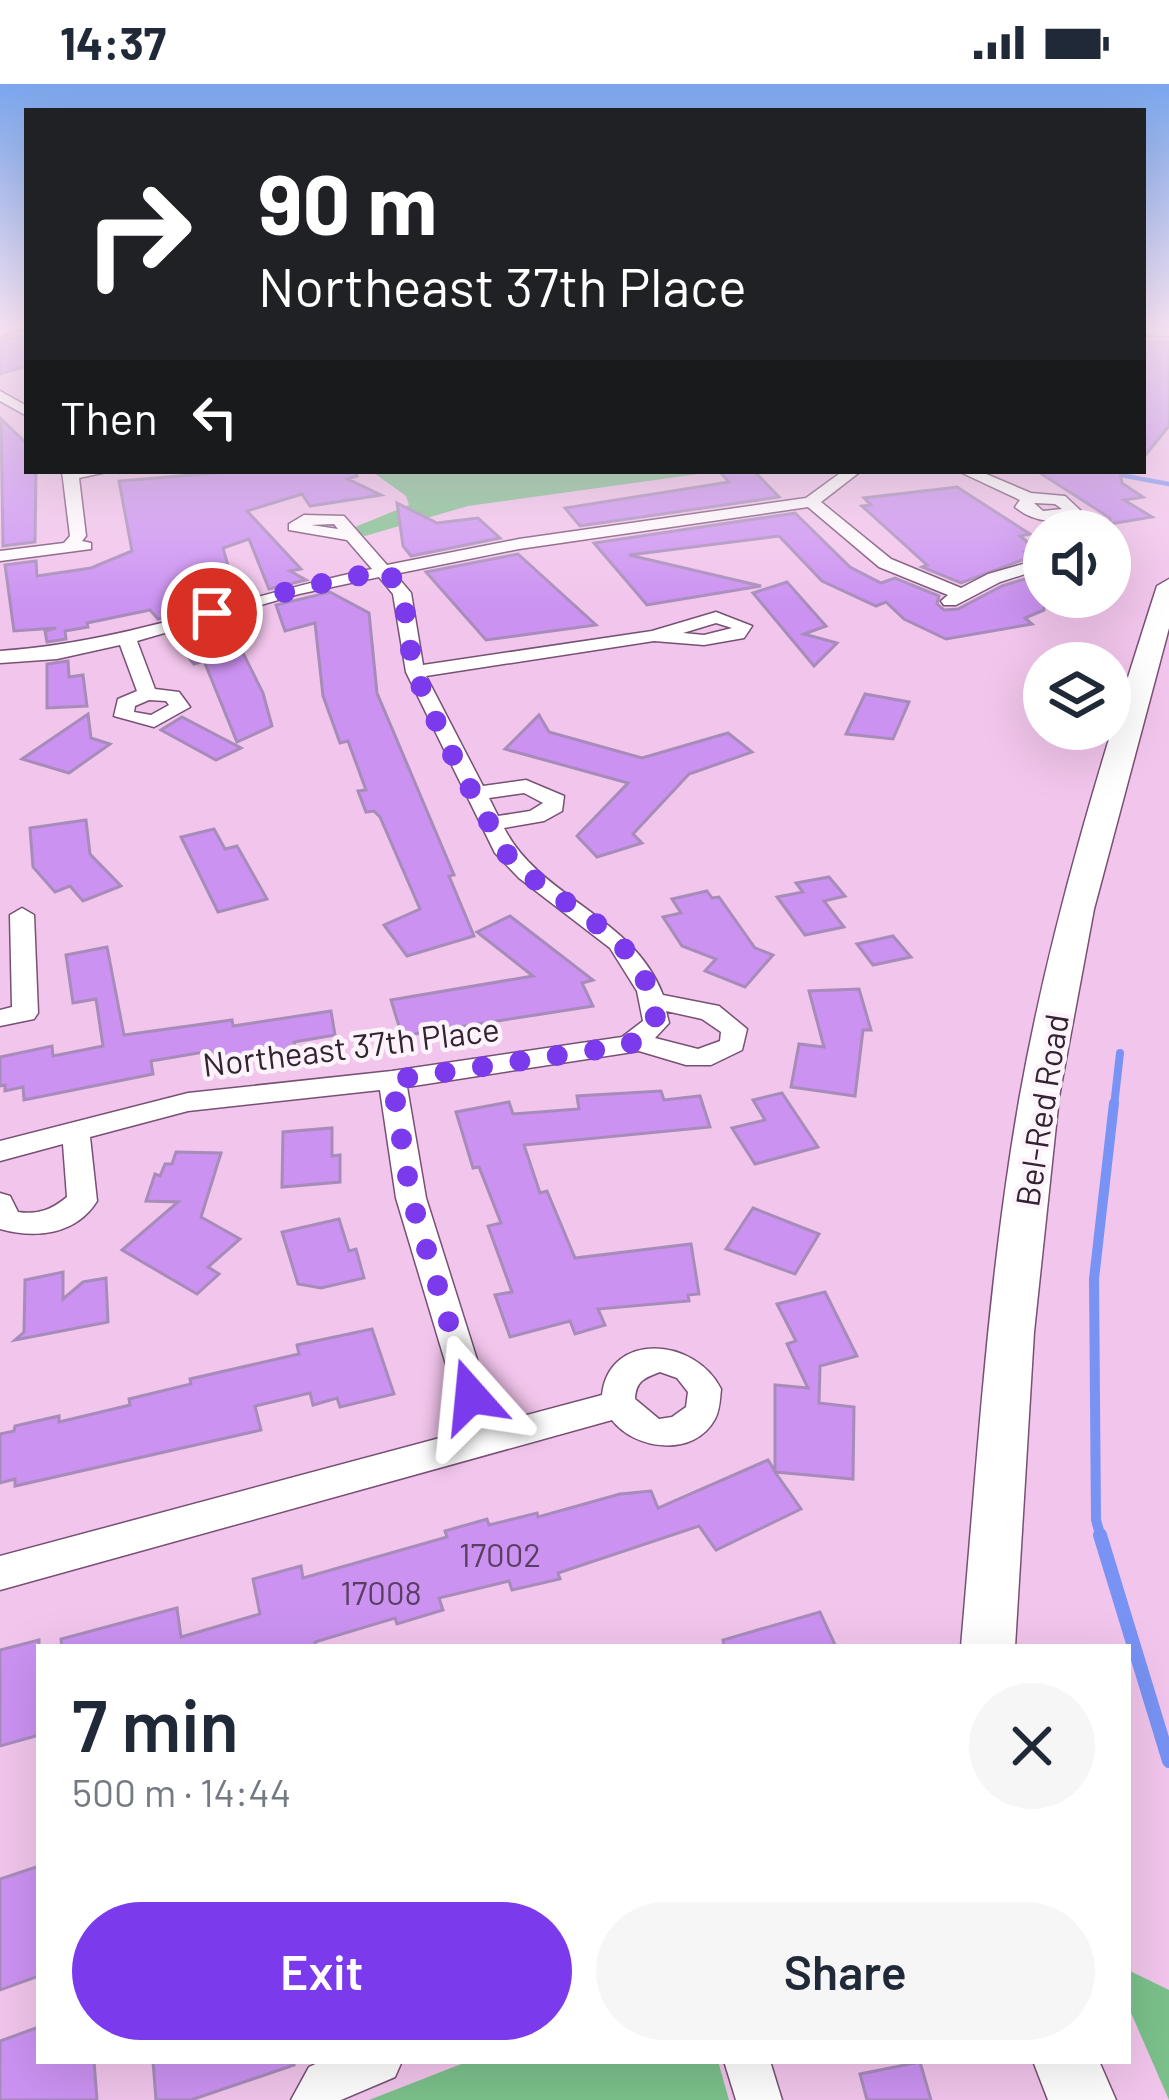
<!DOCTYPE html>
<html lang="en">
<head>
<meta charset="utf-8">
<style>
  :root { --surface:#fff; --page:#f6f6f7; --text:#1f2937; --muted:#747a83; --accent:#7c3aed }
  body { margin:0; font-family:Barlow,sans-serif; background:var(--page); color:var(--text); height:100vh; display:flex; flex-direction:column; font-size:45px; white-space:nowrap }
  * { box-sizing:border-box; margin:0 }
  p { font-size:39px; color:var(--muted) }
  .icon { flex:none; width:66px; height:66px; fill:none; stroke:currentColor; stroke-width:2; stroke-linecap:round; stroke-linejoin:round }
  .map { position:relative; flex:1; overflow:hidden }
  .side { position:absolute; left:36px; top:1560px; width:1095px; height:420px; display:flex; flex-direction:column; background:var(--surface); border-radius:0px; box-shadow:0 12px 48px #0002 }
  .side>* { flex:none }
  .hud { position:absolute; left:24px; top:24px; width:1122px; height:366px; border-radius:0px; box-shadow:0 12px 48px #0002; background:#202124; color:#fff; overflow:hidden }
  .controls { position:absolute; left:1023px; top:426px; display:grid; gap:24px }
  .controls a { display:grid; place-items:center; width:108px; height:108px; border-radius:50%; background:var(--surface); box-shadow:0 12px 48px #0002; font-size:60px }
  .pin { position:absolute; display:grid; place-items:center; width:102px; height:102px; color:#fff; margin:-51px; border:6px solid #fff; border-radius:50%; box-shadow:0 3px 12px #0007 }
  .me { position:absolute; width:132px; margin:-66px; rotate:342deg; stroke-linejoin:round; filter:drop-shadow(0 0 9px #0008) }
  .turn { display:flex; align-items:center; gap:42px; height:252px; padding:0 36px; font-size:54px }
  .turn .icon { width:156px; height:156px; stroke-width:2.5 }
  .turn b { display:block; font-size:84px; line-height:102px }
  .then { display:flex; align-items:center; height:114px; padding:0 36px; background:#0003; gap:24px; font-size:45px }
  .round { display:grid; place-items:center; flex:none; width:126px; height:126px; border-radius:63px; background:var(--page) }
  .headline { display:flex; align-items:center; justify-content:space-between; height:204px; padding:0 36px }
  h1 { font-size:72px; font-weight:600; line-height:90px }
  .button { display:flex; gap:24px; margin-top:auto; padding:24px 36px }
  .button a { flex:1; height:138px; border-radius:72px; background:var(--accent); color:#fff; font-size:48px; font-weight:600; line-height:138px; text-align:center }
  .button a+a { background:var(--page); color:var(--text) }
  .status { display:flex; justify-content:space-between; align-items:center; height:84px; padding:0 60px; background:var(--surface); direction:ltr }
  .status svg { height:33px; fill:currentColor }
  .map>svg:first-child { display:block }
</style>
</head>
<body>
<div class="status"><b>14:37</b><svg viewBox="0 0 49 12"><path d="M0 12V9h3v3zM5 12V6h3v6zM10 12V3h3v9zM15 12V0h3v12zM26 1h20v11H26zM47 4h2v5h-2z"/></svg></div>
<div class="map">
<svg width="1169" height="2016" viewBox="0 0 1169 2016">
  <rect width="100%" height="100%" fill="#f2c5ec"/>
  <g fill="#7bc18b">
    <polygon points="378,387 703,387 705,389 468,422 365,452 350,445 409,421 406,412 374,389"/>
    <polygon points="1128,1886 1169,1906 1169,2016 1128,1922"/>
    <polygon points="469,1977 718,1977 729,2016 369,2016"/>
  </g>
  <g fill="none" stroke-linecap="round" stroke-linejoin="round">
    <polyline stroke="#7893f4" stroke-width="4.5" points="1099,387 1169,400"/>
    <polyline stroke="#7893f4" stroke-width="8" points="1114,1022 1120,969"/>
    <polyline stroke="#7893f4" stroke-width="10" points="1101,1454 1096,1436 1094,1195 1114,1019"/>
    <polyline stroke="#7893f4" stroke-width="14" points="1100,1451 1169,1677"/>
  </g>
  <g fill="#cb92f2" stroke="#a78cba" stroke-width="3">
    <polygon points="27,251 27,282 0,290 0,257"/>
    <polygon points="1143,258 1169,258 1169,342 1143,374"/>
    <polygon points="1,335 27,360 27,387 36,387 35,458 3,462"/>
    <polygon points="239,387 356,387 357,392 348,395 381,411 310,422 302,410 247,427 301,485 290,487 306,496 269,505 249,455 223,464 237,514 158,535 150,526 87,539 88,543 65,547 66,555 47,558 45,547 56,544 14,547 5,481 36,477 37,492 91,484 132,467 119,397"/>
    <polygon points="719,387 754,387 779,413 580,442 565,424 729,398"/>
    <polygon points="1037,387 1120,387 1122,399 1143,413 1124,416 1152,433 1110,440 1110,434"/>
    <polygon points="957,403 1030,450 1020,452 1039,467 1025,468 1030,473 961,499 922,483 927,481 862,422 871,421 864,414"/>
    <polygon points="397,419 437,439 478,434 500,454 411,472 403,462"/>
    <polygon points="795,429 850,483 881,499 895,494 939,512 937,520 944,526 958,525 1002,502 1044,489 1044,526 1025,534 1032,540 946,555 904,535 886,518 876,522 822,497 779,452 629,471 761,502 647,521 594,459"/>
    <polygon points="518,470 596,541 486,556 426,488"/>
    <polygon points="787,498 826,542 804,550 837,559 814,582 753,509"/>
    <polygon points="330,508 369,529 377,609 454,791 449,792 474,852 407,872 384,841 420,825 380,733 374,727 366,728 358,707 366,706 348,657 340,659 323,612 315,539 285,547 276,521"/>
    <polygon points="242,531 248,557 238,559 263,609 272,642 237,658 204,577 194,580 171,552"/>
    <polygon points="68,577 69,593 83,591 87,622 47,624 47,580"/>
    <polygon points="865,610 909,618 893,655 846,650"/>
    <polygon points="88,630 91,654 110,660 69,689 22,675"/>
    <polygon points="539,631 549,648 642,674 728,649 752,668 689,690 633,750 642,759 597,773 577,752 628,699 505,665"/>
    <polygon points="182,633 241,664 216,676 161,646"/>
    <polygon points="86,736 90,770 121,802 83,817 70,802 55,808 33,783 30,744"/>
    <polygon points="214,745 225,765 237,762 267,815 218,828 181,753"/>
    <polygon points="829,793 845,812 824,817 844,843 805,851 777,813 803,808 796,799"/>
    <polygon points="707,807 712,814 719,813 755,864 773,871 745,903 705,887 716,875 682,862 663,833 681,829 672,815"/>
    <polygon points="510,832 593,896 582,899 593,922 402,952 391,916 533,892 477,848"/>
    <polygon points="893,852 911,873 873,881 857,860"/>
    <polygon points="107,863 124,951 232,936 233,942 331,927 335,951 294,958 296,966 211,978 210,967 151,977 153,990 24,1016 23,1003 5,1007 5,1001 0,1002 0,973 52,962 53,972 103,962 96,915 73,919 66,871"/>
    <polygon points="859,905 871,946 863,946 855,1012 791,1003 799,960 824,963 809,907"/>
    <polygon points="661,1007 664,1016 700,1012 710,1043 524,1061 540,1109 547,1107 575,1174 691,1160 699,1210 688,1211 689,1217 598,1225 605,1241 575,1250 570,1237 510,1253 495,1211 512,1208 488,1142 501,1139 479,1083 473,1084 456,1028 509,1018 513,1030 579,1025 577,1012"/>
    <polygon points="782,1009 818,1063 755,1080 732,1044 765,1036 753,1016"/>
    <polygon points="332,1044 332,1072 340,1071 340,1098 282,1103 283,1048"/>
    <polygon points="176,1068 221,1069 201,1133 240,1155 208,1183 219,1190 197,1210 122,1166 178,1118 146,1117 155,1090 160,1092 165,1080 172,1080"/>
    <polygon points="753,1124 819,1150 795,1190 726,1165"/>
    <polygon points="339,1135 349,1167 356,1165 364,1194 321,1204 298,1200 282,1148"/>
    <polygon points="63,1188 63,1215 83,1198 106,1194 108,1238 15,1256 24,1248 25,1196"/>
    <polygon points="825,1208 857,1272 820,1282 819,1319 854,1323 853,1395 775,1388 801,1425 716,1466 699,1442 558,1489 560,1495 512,1506 509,1497 439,1514 443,1526 397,1540 395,1534 315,1558 316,1563 62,1563 61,1555 177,1524 181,1553 260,1530 253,1495 301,1482 303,1494 447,1453 445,1447 487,1435 489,1441 537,1429 538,1433 620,1410 651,1407 658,1424 768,1376 775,1387 775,1301 808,1304 787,1260 796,1257 777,1220"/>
    <polygon points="372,1245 394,1310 340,1323 337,1314 313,1321 310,1309 255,1322 261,1346 15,1402 15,1395 0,1399 0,1350 14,1347 15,1342 59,1332 59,1338 130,1321 129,1315 191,1300 190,1295 299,1270 297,1261"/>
    <polygon points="820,1528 836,1563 724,1563 723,1556"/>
    <polygon points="39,1556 39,1651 0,1662 0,1566"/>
    <polygon points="39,1782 39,1892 0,1906 0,1795"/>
    <polygon points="39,1943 39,1977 94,1977 97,2016 0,2016 0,1957"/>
    <polygon points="153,1977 293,1977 294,1981 191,2016 156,2016"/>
    <polygon points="920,1978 931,2016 867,2016 860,1990"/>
  </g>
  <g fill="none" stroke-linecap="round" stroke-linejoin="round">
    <defs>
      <g id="minor">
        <polygon points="8,242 26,242 0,253 0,245"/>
        <polygon points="1143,243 1169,244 1169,252 1143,251"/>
        <polygon points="0,307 27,322 27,332 0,317"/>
        <polygon points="62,387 111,387 79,394 86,452 82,457 91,459 91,465 0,477 0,467 64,459 70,452"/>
        <path d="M843 387H861L821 418 891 475 961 504 988 490 1044 474V484L1000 498 956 521H944L941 517 948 511 879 483 808 423 519 465 395 490 411 509 423 581 652 547 716 528 752 542 744 554 704 561 654 557 426 592 483 702 526 696 564 712 562 727 544 737 504 744C541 815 633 832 663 911L719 922 747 945 742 966 711 981H686L639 967 407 1003 426 1114 497 1339 602 1311C609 1247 695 1253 721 1305 720 1314 720 1326 715 1335 694 1374 635 1366 612 1336L0 1506V1472L466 1347 396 1114 380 1006 188 1027 90 1053 97 1117C76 1151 35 1155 0 1145V1109L10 1112 18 1128C38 1131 51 1126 67 1113L63 1060 0 1077V1057L188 1009 392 987 622 953 643 937 637 907 610 864 519 794 495 769 406 588 393 510 379 493 299 510 137 557 155 605 179 608 190 623 154 643 114 632 118 615 137 607 120 561 57 575 0 579V567C127 559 247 510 372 485L347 456 289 446V440L304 431 344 432 387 481 519 455 806 414ZM334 440 338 445 311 441ZM716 539 732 544 704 551 683 549ZM149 616 166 617 169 621 151 631 134 628 135 622ZM524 709 543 719 530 727 498 732 489 714ZM666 927 702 935 721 948 720 957 698 965 655 954 669 939ZM660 1288 677 1294 688 1308 686 1323 672 1333 659 1335 635 1315C636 1297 644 1294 660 1288Z"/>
        <path d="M958 387H979L1031 409 1065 412 1080 426C1061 442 1034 439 1015 423L1020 416ZM1034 419 1055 420 1062 425 1043 427Z"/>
        <polygon points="22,824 34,831 38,929 34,935 0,942 0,926 12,923 10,831"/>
        <polygon points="322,1977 402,1977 395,1993 341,2016 291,2016 309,1983"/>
        <polygon points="724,1977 770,1977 782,2016 736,2016"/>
      </g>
      <g id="secondary">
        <path d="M1169 495V544L1094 825 1059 1013 1034 1248 1015 1563H961C977 1379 988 1193 1020 1011 1051 838 1103 670 1157 502Z"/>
        <polygon points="1033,1977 1099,1977 1116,2016 1048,2016"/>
      </g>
    </defs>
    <use href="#minor" stroke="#775173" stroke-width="3"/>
    <use href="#secondary" stroke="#775173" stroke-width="3"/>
    <use href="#minor" fill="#fff" fill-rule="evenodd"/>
    <use href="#secondary" fill="#fff" fill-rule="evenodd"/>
  </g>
  <linearGradient id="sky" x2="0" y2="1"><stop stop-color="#7ba7ed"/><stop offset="0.46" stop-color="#f9e5f6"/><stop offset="1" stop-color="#f9e5f6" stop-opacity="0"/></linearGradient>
  <rect width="1169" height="524" fill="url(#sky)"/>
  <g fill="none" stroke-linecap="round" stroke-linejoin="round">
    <path stroke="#7c3aed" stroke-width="21" stroke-dasharray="0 37.8" d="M212 529 296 505 386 486C414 520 403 555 417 592 440 653 474 712 506 769 558 829 647 842 656 939L629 961 392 996 411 1114 471 1312"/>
  </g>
  <g text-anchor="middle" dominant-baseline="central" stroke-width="9" stroke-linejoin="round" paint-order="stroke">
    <g font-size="33" fill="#332231" stroke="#fdf3fb">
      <text transform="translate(351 962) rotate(-7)">Northeast 37th Place</text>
      <text transform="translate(1041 1026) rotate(-81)">Bel-Red Road</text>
    </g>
    <g font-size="33" fill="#593e61">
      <text x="500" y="1470">17002</text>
      <text x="381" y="1508">17008</text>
    </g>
  </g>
</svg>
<div class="controls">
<a><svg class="icon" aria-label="sound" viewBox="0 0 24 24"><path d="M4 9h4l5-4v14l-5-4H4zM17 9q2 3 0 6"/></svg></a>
<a><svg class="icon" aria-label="layers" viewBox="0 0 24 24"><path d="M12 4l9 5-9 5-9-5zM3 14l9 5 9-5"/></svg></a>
</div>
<div class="pin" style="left:212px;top:529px;background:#d93025"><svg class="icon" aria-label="arrive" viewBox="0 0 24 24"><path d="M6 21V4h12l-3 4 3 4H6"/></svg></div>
<svg class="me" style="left:471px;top:1312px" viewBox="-20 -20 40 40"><path d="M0-17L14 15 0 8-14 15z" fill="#7c3aed" stroke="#fff" stroke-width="4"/></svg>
<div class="hud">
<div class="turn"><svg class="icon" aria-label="right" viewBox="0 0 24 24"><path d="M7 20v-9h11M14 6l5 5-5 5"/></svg><div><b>90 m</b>Northeast 37th Place</div></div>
<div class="then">Then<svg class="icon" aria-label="left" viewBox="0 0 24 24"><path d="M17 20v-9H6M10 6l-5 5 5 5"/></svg></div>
</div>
<section class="side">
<div class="headline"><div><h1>7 min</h1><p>500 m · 14:44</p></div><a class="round"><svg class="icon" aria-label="close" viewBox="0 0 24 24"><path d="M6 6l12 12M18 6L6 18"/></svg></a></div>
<div class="button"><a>Exit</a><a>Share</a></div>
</section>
</div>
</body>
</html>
